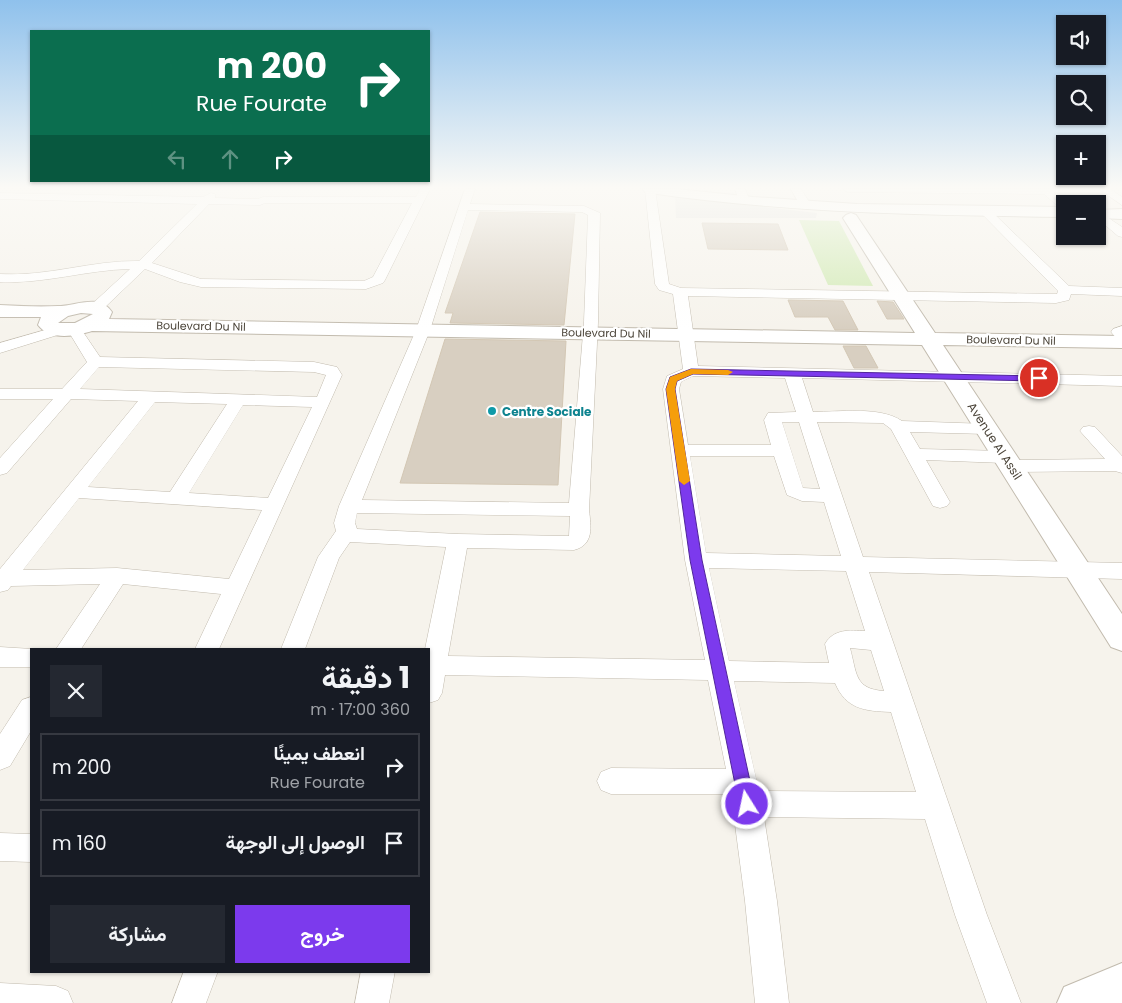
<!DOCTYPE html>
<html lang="ar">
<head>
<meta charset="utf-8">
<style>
  :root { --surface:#171b24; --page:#242831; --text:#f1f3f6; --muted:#9ea1a6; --line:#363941; --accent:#7c3aed }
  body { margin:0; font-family:Poppins,Vazirmatn,sans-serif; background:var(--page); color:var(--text); direction:rtl; height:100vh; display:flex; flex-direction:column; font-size:19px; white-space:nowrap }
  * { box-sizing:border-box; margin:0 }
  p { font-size:16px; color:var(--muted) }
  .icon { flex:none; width:28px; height:28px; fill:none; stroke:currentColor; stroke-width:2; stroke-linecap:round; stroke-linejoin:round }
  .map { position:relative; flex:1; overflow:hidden; direction:ltr }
  .drawer { position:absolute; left:30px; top:648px; width:400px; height:325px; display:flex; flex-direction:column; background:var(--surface); border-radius:0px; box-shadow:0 1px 4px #0004; direction:rtl }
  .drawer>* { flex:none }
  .banner { position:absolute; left:30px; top:30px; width:400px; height:152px; border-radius:0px; box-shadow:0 1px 4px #0004; direction:rtl; background:#0b6e4f; color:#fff; overflow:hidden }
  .fabs { position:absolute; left:1056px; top:15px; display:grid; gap:10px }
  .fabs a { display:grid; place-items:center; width:50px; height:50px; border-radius:0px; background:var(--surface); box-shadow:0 1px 4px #0004; font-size:25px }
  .pin { position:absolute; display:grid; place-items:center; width:42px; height:42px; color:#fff; margin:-21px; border:2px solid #fff; border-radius:50%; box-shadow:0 1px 5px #0007 }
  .me { position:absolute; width:55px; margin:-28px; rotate:350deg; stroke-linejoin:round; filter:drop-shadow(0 0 4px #0008) }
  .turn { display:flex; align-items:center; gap:18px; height:105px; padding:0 20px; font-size:22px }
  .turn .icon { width:65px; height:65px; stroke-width:2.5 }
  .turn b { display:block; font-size:35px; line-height:42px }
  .lanes { display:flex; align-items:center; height:48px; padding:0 20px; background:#0003; justify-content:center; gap:25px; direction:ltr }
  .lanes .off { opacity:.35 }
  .round { display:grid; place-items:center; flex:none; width:52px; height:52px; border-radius:0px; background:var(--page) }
  .overview { display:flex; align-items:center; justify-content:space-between; height:85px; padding:0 20px }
  h1 { font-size:30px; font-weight:700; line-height:38px }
  .primary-button { display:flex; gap:10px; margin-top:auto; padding:10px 20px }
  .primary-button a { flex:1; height:58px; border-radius:0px; background:var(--accent); color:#fff; font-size:20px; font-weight:700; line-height:58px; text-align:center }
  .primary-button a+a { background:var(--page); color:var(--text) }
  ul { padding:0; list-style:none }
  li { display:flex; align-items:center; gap:15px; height:68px; margin:0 10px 8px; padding:0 10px; border:2px solid var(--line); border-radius:0px }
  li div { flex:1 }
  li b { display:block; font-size:19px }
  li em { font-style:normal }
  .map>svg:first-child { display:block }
</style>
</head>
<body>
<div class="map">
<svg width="1122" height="1003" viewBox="0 0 1122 1003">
  <rect width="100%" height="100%" fill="#f6f3ec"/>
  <polygon fill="#d2eab5" points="799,220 839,221 873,286 828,285"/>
  <polygon fill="#e5e3e0" points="675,197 817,213 816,218 676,218"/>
  <g fill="#d8cfc1" stroke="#d3c7b4">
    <polygon points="480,212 575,214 564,325 450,323 453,313 445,313"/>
    <polygon points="702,223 778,224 788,250 708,249"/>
    <polygon points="788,300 843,301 858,330 835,330 828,317 795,317"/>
    <polygon points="877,301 893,302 904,319 887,319"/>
    <polygon points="445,339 566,341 558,485 400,483"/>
    <polygon points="843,346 866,346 878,368 854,368"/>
  </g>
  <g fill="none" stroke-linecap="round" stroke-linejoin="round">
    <defs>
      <g id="minor">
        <path d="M420 189H430L385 280 383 283 366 289 201 287 180 282 145 269 101 311H91L89 308 91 305 130 269C86 270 45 284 0 282V274C47 277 92 260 139 261L197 204 0 199V193L203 197 211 193 215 194V198L258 199 263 197H416ZM265 203H412L373 277 364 281 201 279 152 263 209 204 260 205Z"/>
        <path d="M465 189H475L470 204 584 206 600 213 598 322 589 510C591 527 594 545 574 550L467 548 448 656 705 660 685 560 663 389 667 376 683 369 673 294 659 290 655 284 645 189H655L669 284 681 288 1057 294 1058 291 981 213 979 211 985 208 989 209 1069 286 1122 288V296L1071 294 1069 300 1056 303 688 296 698 366 1122 376V386L802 378 813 412C839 412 880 406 902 421L987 424 993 425 996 429 993 433 987 434 910 432 920 449 1005 451 1012 453 1014 457 1012 460 1105 459 1080 431 1083 427 1089 426 1095 427 1122 456V473L1115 471 1011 472 1004 470 1002 466 1004 463 926 460 950 502 947 506 940 508 933 506 891 429 883 423 817 422 863 557 1122 563V579L869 572 987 915 1021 1003H987L955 915 925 819 764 817 777 901 789 1003H755L745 901 731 794H611L601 790 597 781 601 772 611 768 726 769 708 680 445 675 442 693 438 700 429 703V649H425L446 547 350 542 339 558 305 649H281L318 557 336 531 334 523 339 506 416 330ZM468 210 582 212 588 215 584 322 569 503 362 500 430 330ZM693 376 785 378 796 412 768 413 764 420 771 445H688L679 389 681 382ZM782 422H799L820 489 803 488ZM690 456H774L787 495 802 501 824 502 841 556 706 553ZM357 513 570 516 569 536 458 534 357 529 355 523ZM709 568 846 571 865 631C850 630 833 629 825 644L829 663 729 661ZM850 648 871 650 884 691C854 689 857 673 850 648ZM734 681 835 683C846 709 864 711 891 712L916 792 759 791Z"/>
        <polygon points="735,189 745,189 750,201 748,203 740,203"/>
        <polygon points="791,189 801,189 811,205 809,207 801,207"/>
        <polygon points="843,189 1050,189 1068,204 1065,204 1065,210 1061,209 1044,194 848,192"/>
        <polygon points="1099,189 1110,189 1122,197 1122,205"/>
        <polygon points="1098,211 1122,227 1122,237 1118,236 1098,219"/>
        <path d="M74 325 79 326 100 357 314 362 337 367 342 375 219 649H195L221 594 123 584 81 649H56L100 584 11 586 8 590 0 592V569L138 401 71 399 7 473 0 475V458L53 399H0V389H62L87 362 67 329 69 326ZM99 367 314 372 326 375 317 397 80 389ZM155 402 227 404 170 492 88 487ZM243 405 312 407 268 498 189 493ZM79 498 262 510 229 579 117 568 23 570Z"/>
        <polygon points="59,326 64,327 66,330 64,333 0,353 0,343"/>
        <polygon points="1122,326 1122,341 1117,339 1111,332 1113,329"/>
        <polygon points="0,647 32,649 31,667 0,667"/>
        <polygon points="31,697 31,731 10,766 0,770 0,734 22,700"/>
        <polygon points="0,833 31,834 31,862 0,861"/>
        <polygon points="184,971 218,971 206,1003 172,1003"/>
        <polygon points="361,971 395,971 389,1003 355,1003"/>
        <polygon points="0,983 56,986 68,991 73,1003 0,1003"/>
      </g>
      <g id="tertiary">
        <path d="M643 189H677L753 197 857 204 1065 207V217C926 215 788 213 650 193L645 192Z"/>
        <polygon points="1122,209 1122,219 1098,218 1098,210"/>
        <path d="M851 213 856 215 935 333 1122 336V348L943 345 1122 614V651L1111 647 922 345 92 331C76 336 50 341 38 325L41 317H0V305C19 306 39 307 58 306 76 306 99 293 112 312L109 319 915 333 843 218 846 215ZM81 313 93 314 75 323H58L68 316Z"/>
        <polygon points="1122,963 1122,1003 1057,1003 1064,987"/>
      </g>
    </defs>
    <use href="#minor" stroke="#c2bbae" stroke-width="1"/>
    <use href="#tertiary" stroke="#c2bbae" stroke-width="2"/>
    <use href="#minor" fill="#fff" fill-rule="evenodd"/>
    <use href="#tertiary" fill="#fff" fill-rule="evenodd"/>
  </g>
  <linearGradient id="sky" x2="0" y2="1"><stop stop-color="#8fc1ec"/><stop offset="0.57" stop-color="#fbfaf6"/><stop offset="1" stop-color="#fbfaf6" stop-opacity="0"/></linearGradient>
  <rect width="1122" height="329" fill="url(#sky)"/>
  <polygon fill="#7c3aed" stroke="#51269a" points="691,369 1039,376 1043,378 1039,381 693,374 677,381 675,389 702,560 755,804 753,810 747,812 741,810 739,804 690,560 666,389 670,377"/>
  <polygon fill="#f59e0b" points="691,369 728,370 733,372 728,375 693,374 677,381 675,389 690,481 684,485 679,481 666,389 670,377"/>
  <circle fill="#0f9aa8" stroke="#fff" stroke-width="2" cx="492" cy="411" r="5"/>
  <g text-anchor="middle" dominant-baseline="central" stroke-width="4.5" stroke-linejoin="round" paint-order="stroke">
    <g font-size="11" fill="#4b4439" stroke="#fff">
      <text transform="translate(201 326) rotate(1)">Boulevard Du Nil</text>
      <text transform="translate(606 333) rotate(1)">Boulevard Du Nil</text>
      <text transform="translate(1011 340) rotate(1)">Boulevard Du Nil</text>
    </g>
    <g font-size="12" font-weight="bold" fill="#0d838f" stroke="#fff" text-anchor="start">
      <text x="502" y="411">Centre Sociale</text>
    </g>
    <g font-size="12" fill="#4b4439" stroke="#fff">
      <text transform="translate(995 441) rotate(57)">Avenue Al Assil</text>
    </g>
  </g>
</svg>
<div class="fabs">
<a><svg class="icon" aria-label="sound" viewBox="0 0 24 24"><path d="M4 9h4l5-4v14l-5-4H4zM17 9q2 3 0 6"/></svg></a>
<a><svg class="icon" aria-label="search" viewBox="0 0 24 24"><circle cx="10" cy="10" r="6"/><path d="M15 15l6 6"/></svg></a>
<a>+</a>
<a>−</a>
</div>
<div class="pin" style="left:1039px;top:378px;background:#d93025"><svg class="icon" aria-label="arrive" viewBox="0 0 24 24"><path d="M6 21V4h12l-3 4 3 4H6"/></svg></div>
<svg class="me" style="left:747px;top:804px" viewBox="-20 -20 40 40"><circle r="17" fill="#7c3aed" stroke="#fff" stroke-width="3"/><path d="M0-11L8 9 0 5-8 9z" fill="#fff"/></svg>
<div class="banner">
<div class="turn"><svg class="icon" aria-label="right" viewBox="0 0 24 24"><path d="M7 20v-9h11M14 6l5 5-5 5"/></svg><div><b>200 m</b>Rue Fourate</div></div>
<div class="lanes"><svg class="icon off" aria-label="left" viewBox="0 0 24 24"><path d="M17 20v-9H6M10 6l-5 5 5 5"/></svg><svg class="icon off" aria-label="ahead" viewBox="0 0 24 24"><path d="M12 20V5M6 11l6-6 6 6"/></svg><svg class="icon" aria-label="right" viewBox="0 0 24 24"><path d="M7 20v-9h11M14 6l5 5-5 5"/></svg></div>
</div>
<section class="drawer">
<div class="overview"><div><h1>1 دقيقة</h1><p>360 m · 17:00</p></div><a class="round"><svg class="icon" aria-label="close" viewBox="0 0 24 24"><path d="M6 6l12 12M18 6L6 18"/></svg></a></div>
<ul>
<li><svg class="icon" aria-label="right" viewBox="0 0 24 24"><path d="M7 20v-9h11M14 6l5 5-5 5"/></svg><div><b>انعطف يمينًا</b><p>Rue Fourate</p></div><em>200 m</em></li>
<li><svg class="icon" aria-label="arrive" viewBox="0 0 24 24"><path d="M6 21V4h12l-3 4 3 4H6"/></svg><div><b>الوصول إلى الوجهة</b></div><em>160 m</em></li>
</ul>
<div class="primary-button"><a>خروج</a><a>مشاركة</a></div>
</section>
</div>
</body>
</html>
